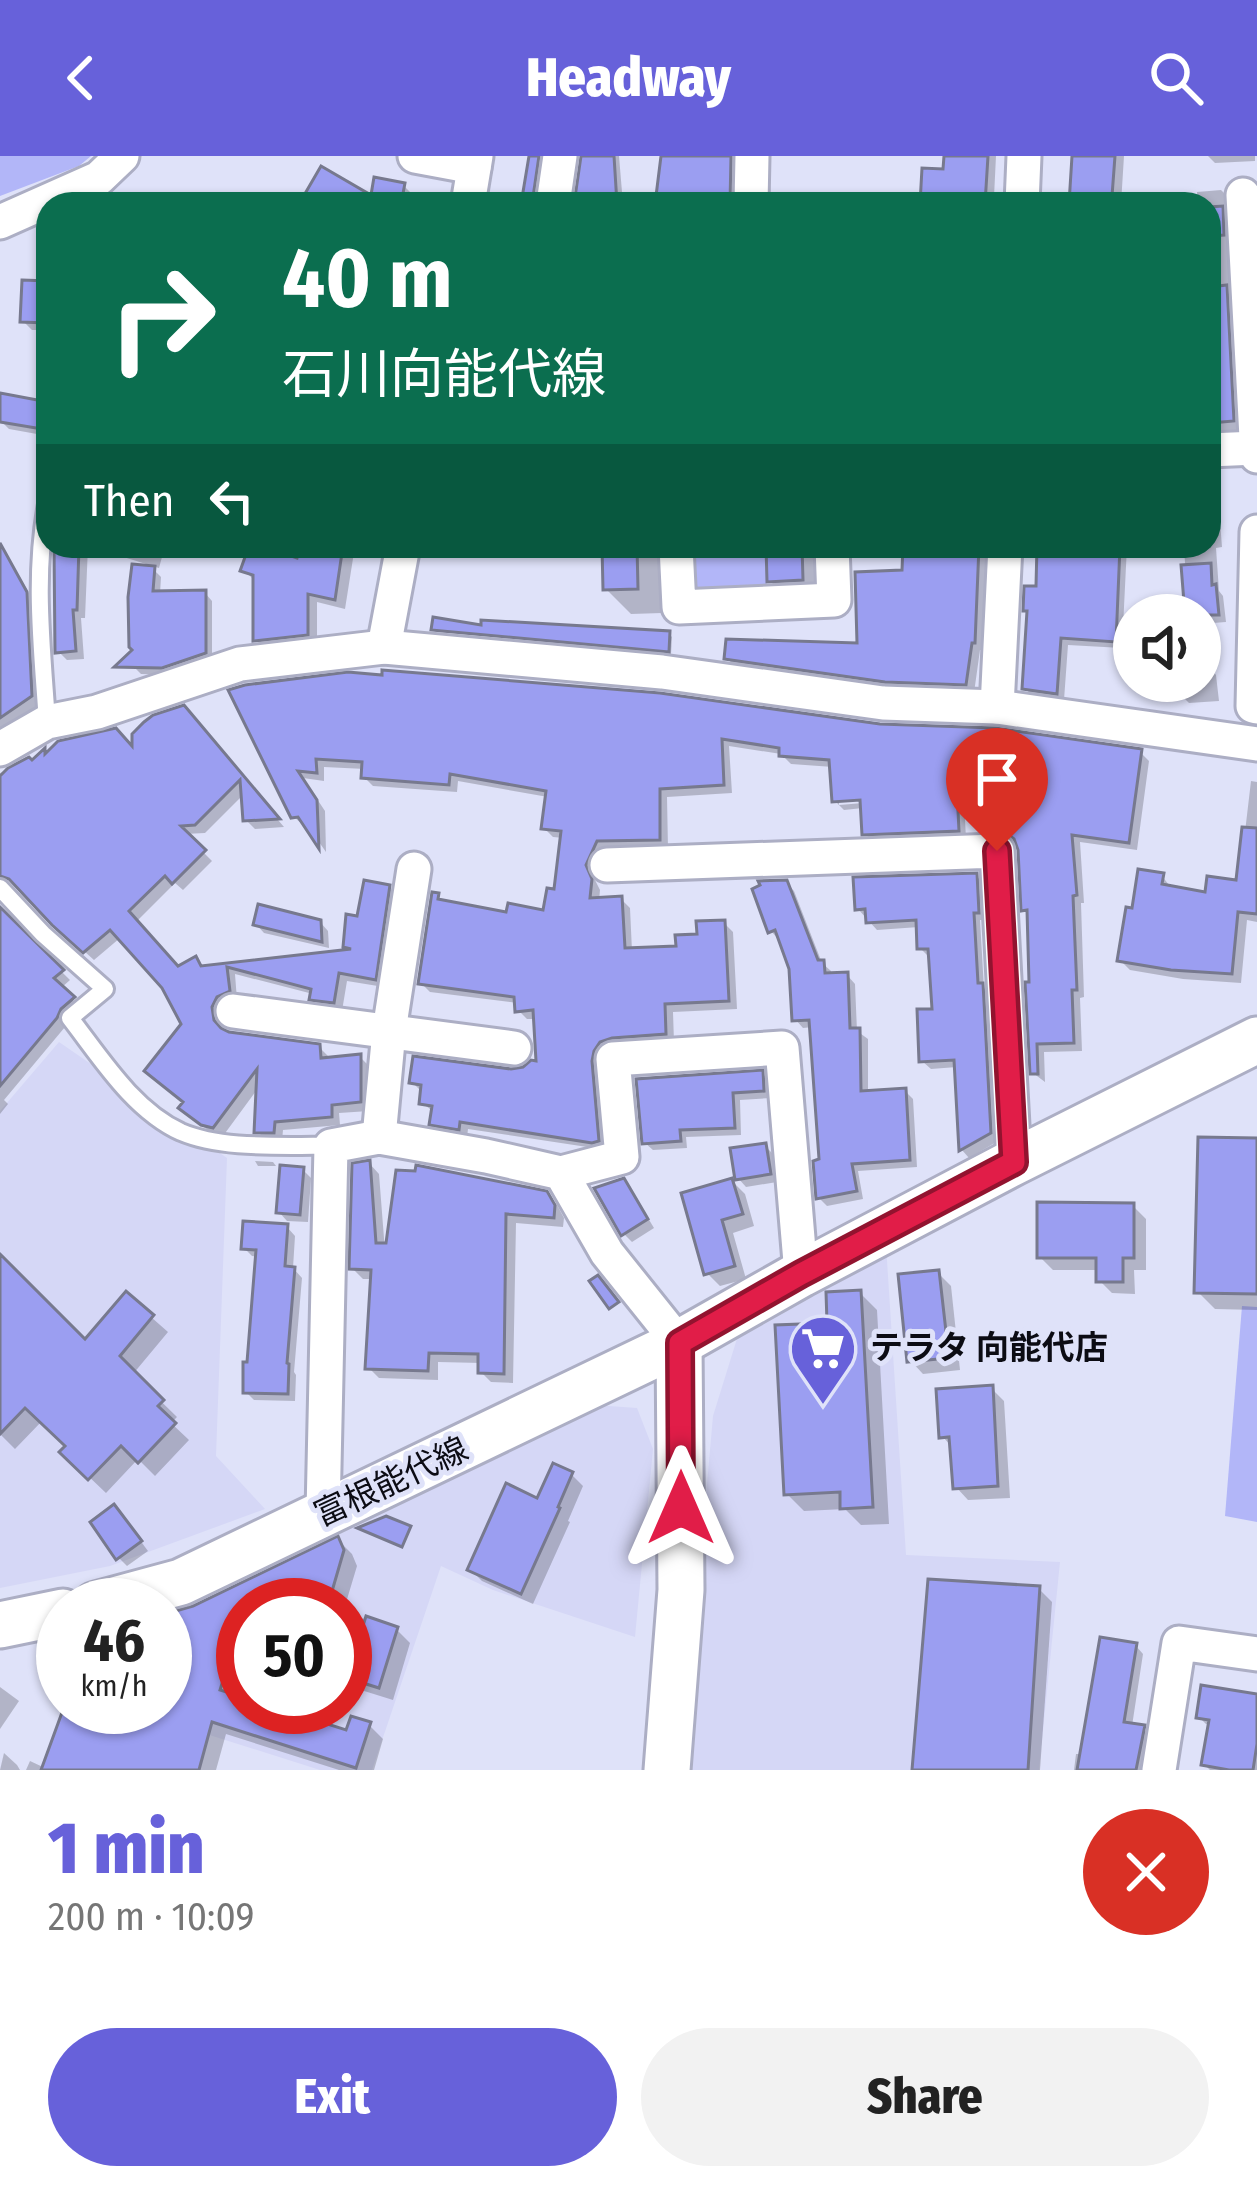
<!DOCTYPE html>
<html lang="en">
<head>
<meta charset="utf-8">
<style>
  :root { --surface:#fff; --page:#f2f2f2; --text:#222; --muted:#767676; --accent:#6761da }
  body { margin:0; font-family:"Fira Sans Condensed","Noto Sans JP",sans-serif; background:var(--page); color:var(--text); height:100vh; display:flex; flex-direction:column; font-size:45px; white-space:nowrap }
  * { box-sizing:border-box; margin:0 }
  p { font-size:39px; color:var(--muted) }
  .icon { flex:none; width:66px; height:66px; fill:none; stroke:currentColor; stroke-width:2; stroke-linecap:round; stroke-linejoin:round }
  .map { position:relative; height:1614px; overflow:hidden }
  .drawer { display:flex; flex-direction:column; background:var(--surface); flex:1 }
  .drawer>* { flex:none }
  .top-card { position:absolute; left:36px; top:36px; width:1185px; height:366px; border-radius:36px; box-shadow:0 3px 9px #0004; background:#0b6e4f; color:#fff; overflow:hidden }
  .buttons { position:absolute; left:1113px; top:438px; display:grid; gap:24px }
  .buttons a { display:grid; place-items:center; width:108px; height:108px; border-radius:50%; background:var(--surface); box-shadow:0 3px 9px #0004; font-size:60px }
  .speed { position:absolute; left:36px; top:1422px; display:flex; gap:24px; font-size:60px; font-weight:700; text-align:center }
  .speed>* { display:grid; place-content:center; width:156px; height:156px; border-radius:50%; background:var(--surface); box-shadow:0 3px 9px #0004; line-height:1 }
  .speed small { font-size:30px; font-weight:400 }
  .speed .limit { border:18px solid #d22; background:#fff; color:#111 }
  .pin { position:absolute; display:grid; place-items:center; width:102px; height:102px; color:#fff; margin:-123px -51px; border-radius:50% 50% 50% 0; rotate:-45deg; box-shadow:0 0 12px #0007 }
  .pin .icon { rotate:45deg }
  .me { position:absolute; width:132px; margin:-66px; rotate:0deg; stroke-linejoin:round; filter:drop-shadow(0 0 9px #0008) }
  .turn { display:flex; align-items:center; gap:42px; height:252px; padding:0 48px; font-size:54px }
  .turn .icon { width:156px; height:156px; stroke-width:2.5 }
  .turn b { display:block; font-size:84px; line-height:102px }
  .then { display:flex; align-items:center; height:114px; padding:0 48px; background:#0003; gap:24px; font-size:45px }
  .round { display:grid; place-items:center; flex:none; width:126px; height:126px; border-radius:63px; background:var(--page) }
  .overview { display:flex; align-items:center; justify-content:space-between; height:204px; padding:0 48px }
  h1 { font-size:72px; font-weight:800; line-height:90px; color:var(--accent) }
  .button { display:flex; gap:24px; margin-top:auto; padding:24px 48px }
  .button a { flex:1; height:138px; border-radius:72px; background:var(--accent); color:#fff; font-size:48px; font-weight:800; line-height:138px; text-align:center }
  .button a+a { background:var(--page); color:var(--text) }
  header { display:flex; justify-content:space-between; align-items:center; height:156px; padding:0 48px; background:var(--accent); color:#fff; font-size:54px; font-weight:800 }
  .map>svg:first-child { display:block }
</style>
</head>
<body>
<header><svg class="icon" aria-label="back" viewBox="0 0 24 24"><path d="M15 5l-7 7 7 7"/></svg>Headway<svg class="icon" aria-label="search" viewBox="0 0 24 24"><circle cx="10" cy="10" r="6"/><path d="M15 15l6 6"/></svg></header>
<div class="map">
<svg width="1257" height="1614" viewBox="0 0 1257 1614">
  <rect width="100%" height="100%" fill="#dfe2f9"/>
  <g fill="#d5d7f6" fill-rule="evenodd">
    <polygon points="59,886 227,1002 216,1300 265,1353 110,1410 0,1432 0,955"/>
    <polygon points="886,1089 906,1399 1060,1406 1039,1614 682,1614 713,1260 740,1173"/>
    <path d="M595 1249 637 1252 653 1293 635 1481 493 1434 441 1410 372 1614H320L121 1551H165V1449ZM243 1449H345V1551H243Z"/>
  </g>
  <g fill="#b2b6f8">
    <polygon points="0,0 91,0 79,10 0,40"/>
    <polygon points="690,390 765,390 767,438 692,441"/>
    <polygon points="1242,1150 1257,1151 1257,1366 1225,1360"/>
  </g>
  <g fill="#0003" fill-rule="evenodd">
    <polygon points="532,0 548,0 541,48 524,48"/>
    <polygon points="584,0 619,0 623,48 575,48"/>
    <polygon points="671,0 740,0 737,48 658,48"/>
    <polygon points="947,0 996,0 994,41 1000,41 1007,48 923,48 946,17"/>
    <polygon points="1075,0 1124,0 1121,48 1062,48 1063,43 1072,44"/>
    <polygon points="1208,0 1255,0 1255,5 1215,7"/>
    <polygon points="404,30 412,38 410,48 303,48 373,43"/>
    <polygon points="1221,34 1246,59 1257,272 1238,291 1213,266 1209,211 1209,48 1198,48 1197,36"/>
    <polygon points="785,41 827,43 831,48 784,48"/>
    <polygon points="48,128 48,280 9,273 0,264 41,247 43,174 32,174 23,165"/>
    <polygon points="1209,338 1214,343 1215,360 1220,365 1222,391 1216,392 1219,435 1223,440 1226,466 1200,468 1200,459 1188,459 1184,390 1209,390"/>
    <polygon points="58,390 88,390 85,462 81,462 84,503 67,504 58,495"/>
    <polygon points="88,390 165,390 159,412"/>
    <polygon points="252,390 300,406 303,390 355,390 345,453 317,446 317,489 267,495 256,484 254,424 244,414"/>
    <polygon points="605,390 660,390 662,457 631,458 606,433"/>
    <polygon points="769,390 825,390 827,448 795,450 770,425"/>
    <polygon points="926,390 987,390 984,495 980,494 974,537 896,534 736,512 727,502 860,490 893,427"/>
    <polygon points="1040,390 1127,390 1122,492 1068,489 1064,544 1032,540 1025,532 1030,458 1026,454 1038,433"/>
    <polygon points="8,407 17,416 35,448 41,555 30,556 2,576 0,584 0,411"/>
    <polygon points="153,413 161,421 160,438 205,437 212,445 212,505 171,519 141,518 133,510"/>
    <polygon points="484,472 669,478 672,481 671,498 437,476 434,473"/>
    <polygon points="1200,489 1211,497 1212,514 1216,519 1219,545 1189,547 1181,539 1180,525 1200,525"/>
    <path d="M232 536 880 571 1140 596 1149 605 1137 694 1080 686 1084 747H1081L1084 841 1080 842 1082 895 1044 896 1045 926 1033 917 1030 759 1024 753 1021 693 1007 662 965 663 966 683 874 686 865 678 863 652 844 654 835 645 833 611 791 608 781 598 729 590 732 637 667 641 668 692 605 693 604 700 596 710 594 722 600 734 599 744 621 743 630 752 632 795 679 793 724 767 733 776 737 853 673 856 674 886 622 890 607 994 468 973 467 981 441 976 432 968 434 956 422 947 421 935 412 926 511 916 539 909 536 863H527L518 854V847L430 836 421 827 437 740 445 747 509 760 545 757 557 736 564 682 553 681 544 672 548 641 458 625 457 636 373 630 364 621 365 613 324 611V625L303 622 325 655 326 696 307 669H303L293 660ZM874 640 875 646 839 649V642Z"/>
    <polygon points="192,562 284,671 255,673 246,664 244,638 205,677 185,678 212,705 183,734 175,727 136,766 178,813 195,804 204,813 352,796 346,790 359,763 389,732 398,741 384,831 347,825 342,855 322,852 313,843 313,838 235,818 237,844 220,862 222,876 318,890 328,900 328,904 360,901 369,910 369,955 339,957 340,969 283,974 282,985 266,984 257,975 259,931 223,980 213,978 191,961 186,947 184,868 164,831 120,782 94,804 65,778 0,709 0,617 32,608 45,596 48,599 135,597"/>
    <polygon points="1251,625 1257,626 1257,766 1247,764 1241,827 1183,823 1130,814 1120,804 1134,756 1162,720 1172,733 1208,739 1239,727"/>
    <polygon points="976,720 984,728 986,764 980,764 984,833 990,838 998,985 969,1002 962,994 957,911 931,913 922,905 935,856 932,800 928,800 920,792 919,771 877,774 858,753"/>
    <polygon points="786,727 794,735 822,807 831,815 832,820 847,819 855,828 857,875 868,883 868,937 905,935 913,943 917,1011 858,1015 863,1043 827,1050 819,1042 822,1006 813,871 803,872 795,863 792,812 779,784 771,775"/>
    <polygon points="0,755 70,824 61,832 81,852 69,862 65,871 4,944 8,948 0,958"/>
    <polygon points="320,766 328,775 329,792 264,777 256,768"/>
    <polygon points="762,917 769,925 771,942 740,944 741,979 686,981 687,992 653,994 645,987"/>
    <polygon points="1257,985 1257,1154 1215,1153 1197,1135"/>
    <polygon points="765,990 773,998 777,1026 746,1031 738,1022"/>
    <polygon points="255,1005 273,1006 276,1010 258,1010"/>
    <polygon points="369,1007 379,1018 385,1095 546,1038 557,1049 564,1062 563,1071 516,1067 513,1227 491,1226 481,1216 481,1207 438,1206 438,1224 379,1222 369,1212 373,1123 363,1123 352,1112"/>
    <polygon points="303,1014 311,1022 308,1066 287,1065 279,1056"/>
    <polygon points="732,1025 745,1038 754,1070 733,1077 746,1123 720,1130 707,1117"/>
    <polygon points="623,1026 631,1034 654,1072 632,1086 624,1078"/>
    <polygon points="1133,1050 1146,1063 1146,1114 1134,1114 1135,1138 1112,1137 1099,1124 1099,1114 1053,1114 1040,1101"/>
    <polygon points="287,1071 295,1080 293,1112 302,1122 294,1216 296,1219 295,1245 254,1244 246,1236 259,1101 252,1100 244,1092"/>
    <polygon points="0,1103 85,1187 126,1139 168,1176 133,1218 177,1261 171,1267 189,1284 155,1320 138,1303 106,1337 63,1296 68,1290 42,1265 15,1293 0,1278"/>
    <polygon points="938,1117 951,1130 960,1214 923,1218 910,1204"/>
    <polygon points="860,1137 877,1154 889,1368 861,1369 845,1353 804,1355 787,1338 830,1169"/>
    <polygon points="991,1232 1004,1245 1010,1342 968,1344 956,1331 953,1292 942,1280"/>
    <polygon points="571,1318 583,1330 568,1365 570,1366 533,1448 482,1425 470,1413 539,1346"/>
    <polygon points="122,1360 148,1395 127,1410 119,1402"/>
    <polygon points="338,1384 352,1398 357,1410 345,1450 243,1449 243,1551 315,1551 311,1566 348,1578 369,1569 383,1583 374,1614 339,1614 226,1578 216,1614 26,1614 30,1605 45,1612 68,1551 165,1551 165,1461 194,1453"/>
    <polygon points="1039,1433 1052,1446 1040,1614 915,1614"/>
    <polygon points="345,1457 396,1473 410,1487 393,1544 345,1529"/>
    <polygon points="1136,1490 1143,1498 1132,1570 1143,1572 1151,1580 1143,1614 1074,1614 1076,1598 1082,1598"/>
    <polygon points="0,1531 19,1545 0,1573"/>
    <polygon points="1257,1543 1257,1614 1210,1614 1204,1608 1211,1569 1206,1568 1199,1561"/>
    <polygon points="4,1597 17,1609 20,1614 0,1614"/>
  </g>
  <g fill="#9b9ef1" stroke="#77798e" stroke-width="3">
    <polygon points="529,0 539,0 532,48 521,48"/>
    <polygon points="581,0 614,0 617,48 574,48"/>
    <polygon points="661,0 731,0 730,48 655,48"/>
    <polygon points="944,0 988,0 985,48 920,48 922,12 943,13"/>
    <polygon points="1072,0 1115,0 1112,40 1109,39 1108,48 1069,48"/>
    <polygon points="321,10 371,39 374,21 405,27 401,48 299,48"/>
    <polygon points="1223,50 1224,79 1209,80 1209,51"/>
    <polygon points="22,124 48,125 48,167 20,166"/>
    <polygon points="1227,129 1234,265 1210,267 1209,131"/>
    <polygon points="0,237 48,246 48,274 0,266"/>
    <polygon points="0,387 27,436 32,540 0,562"/>
    <polygon points="54,390 79,390 77,454 73,454 76,495 55,497"/>
    <polygon points="249,390 263,390 297,402 300,390 343,390 335,444 308,438 308,479 253,485 253,419 240,415"/>
    <polygon points="602,390 637,390 638,433 603,434"/>
    <polygon points="766,390 802,390 803,424 767,426"/>
    <polygon points="903,390 979,390 975,487 972,487 966,529 885,526 724,503 726,483 857,487 855,416 902,414"/>
    <polygon points="1037,390 1120,390 1116,486 1061,482 1057,538 1022,533 1027,455 1023,455 1024,430 1036,430"/>
    <polygon points="1211,407 1212,429 1216,428 1219,459 1185,459 1181,409"/>
    <polygon points="132,408 155,410 153,435 206,434 206,497 162,512 114,511 132,494 129,491 128,441"/>
    <polygon points="433,461 481,469 481,464 670,475 669,496 431,474"/>
    <polygon points="382,514 660,537 880,568 995,572 1142,593 1129,687 1072,679 1077,739 1073,740 1077,834 1072,834 1074,887 1037,888 1038,918 1030,918 1025,826 1029,826 1027,754 1021,755 1018,694 1014,683 1005,676 1003,654 958,655 959,675 862,679 860,644 832,646 829,604 779,600 779,592 722,583 724,629 660,633 660,684 597,685 586,709 592,723 590,742 622,740 625,792 676,790 675,779 697,778 696,765 725,764 729,845 665,848 666,878 612,882 600,886 594,895 592,905 599,985 592,987 460,966 459,974 429,969 432,950 419,948 421,929 409,927 413,900 511,913 523,911 531,904 536,905 533,854 515,856 514,841 418,828 432,736 439,737 438,743 506,756 508,747 543,754 547,732 554,733 561,675 541,673 546,635 450,618 449,629 361,622 362,606 316,603 317,617 298,615 317,644 319,693 298,661 291,662 228,534 245,529 348,516 382,519"/>
    <polygon points="184,549 280,663 243,665 240,624 195,669 181,670 206,694 172,728 165,720 129,755 178,810 196,800 201,810 351,793 343,791 346,758 357,760 364,724 390,729 376,824 339,817 334,847 309,844 311,833 227,811 230,835 217,841 212,851 214,864 221,872 229,876 320,888 321,902 361,898 361,946 332,949 332,961 275,966 274,977 254,977 257,913 213,972 201,969 178,952 183,946 144,915 181,868 162,832 110,774 83,797 52,769 9,723 0,720 0,620 8,612 29,601 32,604 45,592 45,598 58,585 116,572 132,590 132,578 144,566 153,559"/>
    <polygon points="1242,671 1257,672 1257,758 1238,756 1232,818 1171,814 1117,805 1126,751 1132,752 1138,713 1164,717 1162,728 1205,736 1207,720 1236,724"/>
    <polygon points="977,717 979,757 974,757 978,827 983,827 991,977 959,995 954,904 919,906 917,853 932,853 928,793 917,793 916,764 866,767 865,753 855,754 853,721"/>
    <polygon points="787,724 818,804 824,804 825,817 848,816 850,872 860,872 861,935 906,932 910,1004 852,1008 857,1035 816,1043 813,1005 819,1003 809,864 792,865 789,813 775,774 768,777 752,733 760,729 758,725"/>
    <polygon points="258,748 321,764 322,786 253,769"/>
    <polygon points="0,751 64,814 54,822 75,841 61,853 57,862 0,930"/>
    <polygon points="763,914 764,935 733,937 735,972 680,974 681,985 642,988 636,923"/>
    <polygon points="1198,981 1257,982 1257,1138 1194,1137"/>
    <polygon points="766,987 771,1018 735,1024 730,992"/>
    <polygon points="370,1004 376,1087 386,1087 396,1014 415,1015 416,1009 547,1035 555,1049 554,1062 506,1058 504,1218 478,1217 478,1198 429,1197 428,1215 365,1213 371,1114 349,1113 352,1007"/>
    <polygon points="280,1009 304,1011 300,1059 276,1057"/>
    <polygon points="624,1022 648,1063 621,1080 594,1032"/>
    <polygon points="732,1022 743,1058 722,1064 735,1110 704,1119 681,1037"/>
    <polygon points="1037,1046 1134,1047 1134,1102 1123,1102 1123,1126 1096,1126 1096,1102 1037,1102"/>
    <polygon points="243,1065 288,1068 285,1110 295,1111 287,1207 289,1208 288,1238 243,1237 243,1206 247,1206 256,1094 241,1093"/>
    <polygon points="0,1098 85,1183 126,1135 154,1159 120,1200 164,1244 158,1250 176,1267 138,1307 121,1290 88,1324 59,1296 65,1290 25,1252 0,1278"/>
    <polygon points="939,1114 949,1202 907,1206 898,1118"/>
    <polygon points="598,1119 619,1146 609,1153 589,1125"/>
    <polygon points="861,1134 873,1351 840,1353 840,1336 784,1339 775,1169 827,1167 826,1136"/>
    <polygon points="993,1229 998,1330 953,1333 949,1281 939,1282 936,1233"/>
    <polygon points="553,1307 573,1316 558,1351 560,1352 521,1438 467,1414 506,1327 537,1342"/>
    <polygon points="114,1348 142,1385 116,1404 90,1366"/>
    <polygon points="386,1360 411,1370 402,1391 357,1372"/>
    <polygon points="338,1380 344,1394 328,1449 243,1449 243,1460 220,1534 243,1541 243,1551 274,1551 346,1574 351,1560 371,1566 356,1612 212,1566 199,1614 41,1614 64,1551 165,1551 165,1534 174,1508 165,1505 165,1458 193,1450"/>
    <polygon points="928,1423 1040,1430 1028,1614 912,1614"/>
    <polygon points="366,1460 398,1471 379,1532 347,1522"/>
    <polygon points="1100,1481 1137,1487 1124,1566 1145,1569 1136,1614 1077,1614"/>
    <polygon points="1201,1529 1257,1538 1257,1588 1253,1614 1229,1614 1201,1609 1209,1564 1196,1562"/>
  </g>
  <g fill="none" stroke-linecap="round" stroke-linejoin="round">
    <defs>
      <g id="service">
        <path d="M47 566C42 491 33 417 48 343"/>
        <path d="M0 732 43 778 105 833 70 862C101 902 133 954 181 976 223 994 285 989 331 990"/>
      </g>
      <g id="minor">
        <polyline points="415,0 474,11"/>
        <polyline points="1243,39 1257,300"/>
        <polyline points="468,48 476,0"/>
        <polyline points="553,48 560,0"/>
        <polyline points="751,48 752,0"/>
        <polyline points="1022,48 1024,0"/>
        <polyline points="0,66 99,22 122,0"/>
        <polyline points="1209,294 1257,292"/>
        <polyline points="1257,376 1253,550 1257,551"/>
        <polyline points="676,390 679,451 834,444 832,390"/>
        <polyline points="384,491 403,390"/>
        <polyline points="997,551 1005,390"/>
        <polyline points="0,593 47,566 97,556 240,508 384,491 662,516 883,547 997,551 1257,588"/>
        <polyline points="607,709 997,695 1014,1006"/>
        <polyline points="233,855 514,892"/>
        <polyline points="379,981 389,875 414,713"/>
        <polyline points="561,1017 622,1001 613,903 782,892 801,1118"/>
        <polyline points="323,1357 331,990 379,981 486,1000 561,1017 607,1097 679,1187"/>
        <polyline points="1159,1614 1179,1487 1257,1498"/>
      </g>
      <g id="secondary">
        <polyline points="96,1449 181,1426 679,1187 801,1118 1014,1006 1257,884"/>
        <polyline points="0,1469 63,1456"/>
        <polyline points="667,1614 681,1434 679,1187"/>
      </g>
    </defs>
    <use href="#service" stroke="#acaec4" stroke-width="22"/>
    <use href="#minor" stroke="#acaec4" stroke-width="39"/>
    <use href="#secondary" stroke="#acaec4" stroke-width="51"/>
    <use href="#service" stroke="#fff" stroke-width="16"/>
    <use href="#minor" stroke="#fff" stroke-width="33"/>
    <use href="#secondary" stroke="#fff" stroke-width="45"/>
  </g>
  <g fill="none" stroke-linecap="round" stroke-linejoin="round">
    <defs>
      <polyline id="route" points="681,1352 680,1187 801,1118 1014,1006 997,695"/>
    </defs>
    <use href="#route" stroke="#92132f" stroke-width="30"/>
    <use href="#route" stroke="#e11d48" stroke-width="21"/>
  </g>
  <defs>
    <symbol id="supermarket-pin" viewBox="-11 -11 22 30"><path d="M0 17L-7.5 6A9.5 9.5 0 1 1 7.5 6Z" fill="#6761da" stroke="#dfe2f9"/><path d="M-6-5.5h2.5l.6 2H6L4.5 2H-2.5L-4.4-4H-6ZM-1.5 3.2a1.3 1.3 0 1 0 .1 0ZM3 3.2a1.3 1.3 0 1 0 .1 0Z" fill="#fff"/></symbol>
  </defs>
  <g fill-rule="evenodd">
    <use href="#supermarket-pin" x="785" y="1154" width="76" height="104"/>
  </g>
  <g text-anchor="middle" dominant-baseline="central" stroke-width="10" stroke-linejoin="round" paint-order="stroke">
    <g font-size="33" font-weight="bold" fill="#0c0c14" stroke="#dfe2f9" text-anchor="start">
      <text x="870" y="1192">テラタ 向能代店</text>
    </g>
    <g font-size="33" fill="#0c0c14" stroke="#dfe2f9">
      <text transform="translate(391 1326) rotate(-25)">富根能代線</text>
    </g>
  </g>
</svg>
<div class="buttons">
<a><svg class="icon" aria-label="sound" viewBox="0 0 24 24"><path d="M4 9h4l5-4v14l-5-4H4zM17 9q2 3 0 6"/></svg></a>
</div>
<div class="speed"><div>46<small>km/h</small></div><div class="limit">50</div></div>
<div class="pin" style="left:997px;top:695px;background:#d93025"><svg class="icon" aria-label="arrive" viewBox="0 0 24 24"><path d="M6 21V4h12l-3 4 3 4H6"/></svg></div>
<svg class="me" style="left:681px;top:1352px" viewBox="-20 -20 40 40"><path d="M0-17L14 15 0 8-14 15z" fill="#e11d48" stroke="#fff" stroke-width="4"/></svg>
<div class="top-card">
<div class="turn"><svg class="icon" aria-label="right" viewBox="0 0 24 24"><path d="M7 20v-9h11M14 6l5 5-5 5"/></svg><div><b>40 m</b>石川向能代線</div></div>
<div class="then">Then<svg class="icon" aria-label="left" viewBox="0 0 24 24"><path d="M17 20v-9H6M10 6l-5 5 5 5"/></svg></div>
</div>
</div>
<section class="drawer">
<div class="overview"><div><h1>1 min</h1><p>200 m · 10:09</p></div><a class="round" style="background:#d93025;color:#fff"><svg class="icon" aria-label="close" viewBox="0 0 24 24"><path d="M6 6l12 12M18 6L6 18"/></svg></a></div>
<div class="button"><a>Exit</a><a>Share</a></div>
</section>
</body>
</html>
